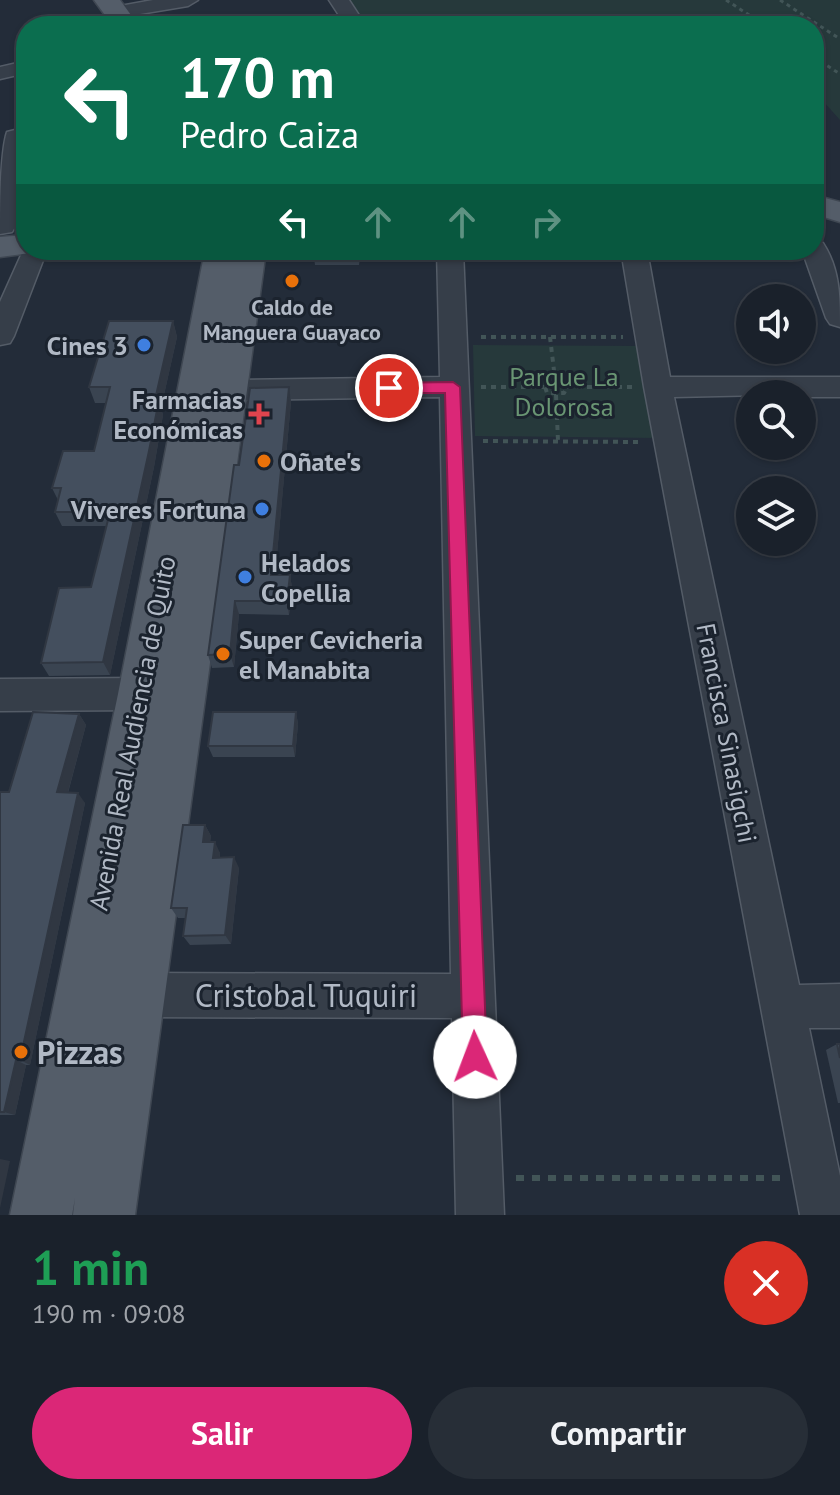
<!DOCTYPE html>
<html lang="es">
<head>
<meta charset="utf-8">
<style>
  :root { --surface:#1a212b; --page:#272e37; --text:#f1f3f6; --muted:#9fa3a9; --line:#383e47; --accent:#db2777 }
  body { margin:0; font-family:"PT Sans",sans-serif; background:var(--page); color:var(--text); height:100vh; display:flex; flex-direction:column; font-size:30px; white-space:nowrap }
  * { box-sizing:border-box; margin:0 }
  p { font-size:26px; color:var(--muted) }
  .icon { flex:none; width:44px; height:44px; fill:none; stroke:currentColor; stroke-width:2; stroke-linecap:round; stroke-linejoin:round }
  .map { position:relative; height:1215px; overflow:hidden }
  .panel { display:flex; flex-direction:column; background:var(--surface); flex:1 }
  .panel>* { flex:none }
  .top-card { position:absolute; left:16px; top:16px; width:808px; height:244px; border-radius:32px; box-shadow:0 2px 6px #0004,0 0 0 2px var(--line); background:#0b6e4f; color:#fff; overflow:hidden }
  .tools { position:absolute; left:736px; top:284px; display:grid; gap:16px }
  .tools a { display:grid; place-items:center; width:80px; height:80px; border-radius:50%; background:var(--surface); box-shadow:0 2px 6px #0004,0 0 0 2px var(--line); font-size:40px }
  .pin { position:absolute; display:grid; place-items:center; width:68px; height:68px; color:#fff; margin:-34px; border:4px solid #fff; border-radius:50%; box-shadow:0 2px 8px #0007 }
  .me { position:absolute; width:88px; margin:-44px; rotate:358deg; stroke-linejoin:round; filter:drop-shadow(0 0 6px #0008) }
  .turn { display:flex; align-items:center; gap:28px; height:168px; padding:0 32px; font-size:36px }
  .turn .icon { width:104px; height:104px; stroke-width:2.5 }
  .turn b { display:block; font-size:56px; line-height:68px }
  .lanes { display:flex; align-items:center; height:76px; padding:0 32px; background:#0003; justify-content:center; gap:40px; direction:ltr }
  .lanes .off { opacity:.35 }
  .round { display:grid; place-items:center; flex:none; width:84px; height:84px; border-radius:42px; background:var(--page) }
  .headline { display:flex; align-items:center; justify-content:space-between; height:136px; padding:0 32px }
  h1 { font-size:48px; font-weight:700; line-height:60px; color:#1e9e55 }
  .cta { display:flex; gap:16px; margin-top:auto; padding:16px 32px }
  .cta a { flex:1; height:92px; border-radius:48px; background:var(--accent); color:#fff; font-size:32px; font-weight:700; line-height:92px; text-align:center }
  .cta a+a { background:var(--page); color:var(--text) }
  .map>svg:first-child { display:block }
</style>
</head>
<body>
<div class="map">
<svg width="840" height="1215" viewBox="0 0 840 1215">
  <rect width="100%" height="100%" fill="#232c39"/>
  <g fill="#26393b">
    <polygon points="345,0 840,0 840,120 814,91 814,26 364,26"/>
    <polygon points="473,345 640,346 655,438 475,436"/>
  </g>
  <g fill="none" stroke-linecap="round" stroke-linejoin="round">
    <defs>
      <g id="minor">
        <polygon points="153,0 198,0 188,6 116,18 106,12 109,8"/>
        <polygon points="329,0 349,0 366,26 346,26"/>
        <polygon points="26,61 26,73 0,79 0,67"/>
        <path d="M15 130 23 132 26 140 15 227 12 232 0 234C0 208 0 153 7 132Z"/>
        <path d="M814 241 823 243C840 269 840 297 840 327L830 324 826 318 802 250H814Z"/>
        <polygon points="26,244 26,250 47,250 14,336 10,343 0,345 0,302"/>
        <polygon points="437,250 463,250 504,1215 456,1215 452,1018 138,1017 123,1010 116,995 123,980 138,973 451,974 440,397 231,400 221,397 217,390 221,383 231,380 440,377"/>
        <polygon points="621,250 647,250 670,377 840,377 840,397 802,397 802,394 674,397 799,985 840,984 840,1028 809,1028 840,1176 840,1215 800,1215 644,387"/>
        <polygon points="141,678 154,683 159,694 154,705 141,710 0,711 0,679"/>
      </g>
      <g id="major">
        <polygon points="94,0 120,0 139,26 113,26"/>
        <polygon points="814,195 840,202 840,222 814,214"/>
        <polygon points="26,235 26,250 39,250 38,252 0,257 0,237"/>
        <polygon points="205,250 266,250 135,1215 73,1215 75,1198 72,1215 10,1215 118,694"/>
      </g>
    </defs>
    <use href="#minor" stroke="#545c67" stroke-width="3"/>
    <use href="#major" stroke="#3f4752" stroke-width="3"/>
    <g stroke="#425557" stroke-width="3" stroke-dasharray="4 4" stroke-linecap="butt">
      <polyline points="726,0 766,26"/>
      <polyline points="780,0 840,39"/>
      <polyline points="814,57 840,74"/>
    </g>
    <g stroke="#425557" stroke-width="4" stroke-dasharray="5 5" stroke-linecap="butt">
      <polyline points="481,337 623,337"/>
      <polyline points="550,337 555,379"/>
      <polygon points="555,379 563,381 567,387 564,393 547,393 544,384"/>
      <polyline points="481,387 544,387"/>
      <polyline points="567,387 633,387"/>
      <polyline points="556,395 558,441"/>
      <polyline points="483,441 641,442"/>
    </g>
    <polyline stroke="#425557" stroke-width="6" stroke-dasharray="8 8" stroke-linecap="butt" points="516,1178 782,1178"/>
    <use href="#minor" fill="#363e49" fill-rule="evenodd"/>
    <use href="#major" fill="#545d69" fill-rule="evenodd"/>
  </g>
  <g fill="#3a4451">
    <polygon points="313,250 361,250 359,265 315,265"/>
    <polygon points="173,321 177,337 161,408 163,415 154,467 110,675 49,676 41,663 91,587 106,526 62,526 55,512 58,500 52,488 94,451 106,403 95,403 89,387"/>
    <polygon points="289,387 291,402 275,575 290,575 292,588 289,615 239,614 234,667 212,668 208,655 239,465"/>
    <polygon points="296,712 298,724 295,757 213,757 208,746"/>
    <polygon points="79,714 86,725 68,793 85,803 30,1065 26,1065 15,1115 0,1115 0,792 9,792"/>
    <polygon points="205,825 211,836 210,842 220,853 220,857 239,868 231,944 190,945 183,936 186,918 178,918 171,908"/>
    <polygon points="837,1044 840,1044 840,1103 838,1103 826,1050"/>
  </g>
  <g fill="#303742">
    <polygon points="173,321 177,337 161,408 163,415 154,467 110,675 103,662 155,400"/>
    <polygon points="289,387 291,402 274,588 271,575"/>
    <polygon points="290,575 292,588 289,615 287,601"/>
    <polygon points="235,601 239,614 234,667 230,654"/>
    <polygon points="296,712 298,724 295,757 293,746"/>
    <polygon points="79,714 86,725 65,803 57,792"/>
    <polygon points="78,793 85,803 30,1065 20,1060"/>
    <polygon points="205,825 211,836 208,853 203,842"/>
    <polygon points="215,842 220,853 219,868 213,858"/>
    <polygon points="234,857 239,868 231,944 225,935"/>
    <polygon points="16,1060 26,1065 15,1115 4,1112"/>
    <polygon points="0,1159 10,1161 0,1208"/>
  </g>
  <g fill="#444f5e" stroke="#303742" stroke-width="2">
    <polygon points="109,321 173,321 155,400 159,400 149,451 103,662 41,663 59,588 91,587 110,512 55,512 61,488 52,488 63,451 94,451 110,387 89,387"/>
    <polygon points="289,387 271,575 290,575 287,601 235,601 230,654 208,655 234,465 239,465 250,388"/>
    <polygon points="33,712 79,714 57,792 78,793 20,1060 16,1060 4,1112 0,1112 0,792 9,792"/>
    <polygon points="213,712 296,712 293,746 208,746"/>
    <polygon points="183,825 205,825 203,842 215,842 213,858 234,857 225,935 183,936 187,908 171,908"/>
    <polygon points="837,1044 840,1044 840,1058"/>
  </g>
  <polygon fill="#db2777" stroke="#8e194d" stroke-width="2" points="453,382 460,387 487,1057 483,1065 475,1069 466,1065 463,1057 445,393 389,393 382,388 389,383"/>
  <g fill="#e8710a" stroke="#1b232e" stroke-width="3">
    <circle cx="292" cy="281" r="8"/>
    <circle cx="264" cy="461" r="8"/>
    <circle cx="223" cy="654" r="8"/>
    <circle cx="21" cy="1052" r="8"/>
  </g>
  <g fill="#3f7fe0" stroke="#1b232e" stroke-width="3">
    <circle cx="144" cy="345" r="8"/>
    <circle cx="262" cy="509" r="8"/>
    <circle cx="245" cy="577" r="8"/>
  </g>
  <path fill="#e0444e" stroke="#1b232e" stroke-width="3" d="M255 402h8v8h8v8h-8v8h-8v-8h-8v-8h8z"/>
  <g text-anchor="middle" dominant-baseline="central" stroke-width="6" stroke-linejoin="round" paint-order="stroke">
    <g font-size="22" font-weight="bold" fill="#b1b9c5" stroke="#1b232e">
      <text x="292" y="307">Caldo de<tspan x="292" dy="25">Manguera Guayaco</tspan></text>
    </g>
    <g font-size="26" font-weight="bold" fill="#b1b9c5" stroke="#1b232e" text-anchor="end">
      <text x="128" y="345">Cines 3</text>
      <text x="243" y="399">Farmacias<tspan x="243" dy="30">Económicas</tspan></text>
      <text x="280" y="461" text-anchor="start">Oñate's</text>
      <text x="246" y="509">Viveres Fortuna</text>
      <text x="261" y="562" text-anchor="start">Helados<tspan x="261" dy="30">Copellia</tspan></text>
      <text x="239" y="639" text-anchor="start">Super Cevicheria<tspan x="239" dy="30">el Manabita</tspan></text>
    </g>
    <g font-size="26" fill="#699573" stroke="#1b232e">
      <text x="564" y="376">Parque La<tspan x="564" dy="30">Dolorosa</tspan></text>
    </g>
    <g font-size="26" fill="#b1b9c5" stroke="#1b232e">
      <text transform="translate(132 733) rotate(-79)">Avenida Real Audiencia de Quito</text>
      <text transform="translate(727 733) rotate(79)">Francisca Sinasigchi</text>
    </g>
    <g font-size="32" fill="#b1b9c5" stroke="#1b232e">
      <text x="306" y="995">Cristobal Tuquiri</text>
    </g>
    <g font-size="32" font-weight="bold" fill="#b1b9c5" stroke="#1b232e" text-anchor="start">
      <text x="37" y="1052">Pizzas</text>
    </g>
  </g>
</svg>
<div class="tools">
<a><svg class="icon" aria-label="sound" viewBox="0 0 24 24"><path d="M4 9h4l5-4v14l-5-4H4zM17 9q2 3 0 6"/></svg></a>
<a><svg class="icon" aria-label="search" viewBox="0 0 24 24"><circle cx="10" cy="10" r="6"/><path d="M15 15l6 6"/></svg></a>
<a><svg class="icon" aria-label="layers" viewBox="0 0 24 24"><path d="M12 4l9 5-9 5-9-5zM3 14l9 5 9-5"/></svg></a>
</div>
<div class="pin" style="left:389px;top:388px;background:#d93025"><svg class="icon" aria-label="arrive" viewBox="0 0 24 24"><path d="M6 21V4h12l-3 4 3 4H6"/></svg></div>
<svg class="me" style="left:475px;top:1057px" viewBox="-20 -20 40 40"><circle r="19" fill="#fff"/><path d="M0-13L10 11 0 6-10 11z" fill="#db2777"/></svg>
<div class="top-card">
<div class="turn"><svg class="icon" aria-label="left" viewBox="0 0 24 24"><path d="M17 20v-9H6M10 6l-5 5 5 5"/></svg><div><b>170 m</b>Pedro Caiza</div></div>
<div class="lanes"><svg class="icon" aria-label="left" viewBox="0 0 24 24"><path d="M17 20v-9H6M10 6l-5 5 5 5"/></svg><svg class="icon off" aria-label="ahead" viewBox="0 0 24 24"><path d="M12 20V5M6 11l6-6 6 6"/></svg><svg class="icon off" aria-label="ahead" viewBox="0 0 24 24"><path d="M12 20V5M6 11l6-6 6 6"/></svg><svg class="icon off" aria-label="right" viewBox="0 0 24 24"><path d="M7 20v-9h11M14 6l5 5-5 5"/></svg></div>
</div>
</div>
<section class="panel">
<div class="headline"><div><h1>1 min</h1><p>190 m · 09:08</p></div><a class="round" style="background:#d93025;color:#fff"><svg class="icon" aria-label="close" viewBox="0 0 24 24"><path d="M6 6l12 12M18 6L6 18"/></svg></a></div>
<div class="cta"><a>Salir</a><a>Compartir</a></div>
</section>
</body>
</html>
